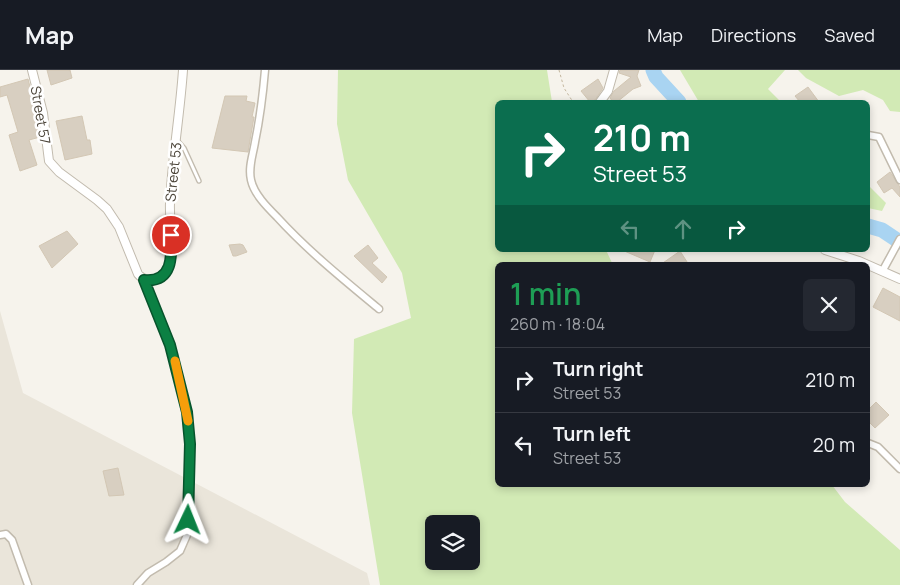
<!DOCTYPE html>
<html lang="en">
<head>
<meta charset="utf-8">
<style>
  :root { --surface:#171b24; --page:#242831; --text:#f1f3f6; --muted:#9ea1a6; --line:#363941 }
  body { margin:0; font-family:Manrope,sans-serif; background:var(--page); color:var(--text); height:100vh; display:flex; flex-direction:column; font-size:19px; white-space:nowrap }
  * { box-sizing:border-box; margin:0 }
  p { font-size:16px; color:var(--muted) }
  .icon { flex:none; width:28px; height:28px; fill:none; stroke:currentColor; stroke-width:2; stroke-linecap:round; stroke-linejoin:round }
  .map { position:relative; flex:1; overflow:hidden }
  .side { position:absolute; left:495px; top:192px; width:375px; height:225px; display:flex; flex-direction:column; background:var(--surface); border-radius:8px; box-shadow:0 2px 8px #0003 }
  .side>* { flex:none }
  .guide { position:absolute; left:495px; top:30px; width:375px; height:152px; border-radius:8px; box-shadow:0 2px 8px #0003; background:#0b6e4f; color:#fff; overflow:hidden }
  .buttons { position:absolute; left:425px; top:445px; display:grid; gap:10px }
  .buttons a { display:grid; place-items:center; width:55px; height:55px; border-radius:8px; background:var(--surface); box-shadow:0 2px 8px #0003; font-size:25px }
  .pin { position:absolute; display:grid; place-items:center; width:42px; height:42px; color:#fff; margin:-21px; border:2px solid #fff; border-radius:50%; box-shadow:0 1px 5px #0007 }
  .me { position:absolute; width:55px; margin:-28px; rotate:2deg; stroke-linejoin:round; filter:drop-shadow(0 0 4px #0008) }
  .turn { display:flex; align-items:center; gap:18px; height:105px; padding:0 15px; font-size:22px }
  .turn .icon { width:65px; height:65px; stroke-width:2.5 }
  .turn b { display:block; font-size:35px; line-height:42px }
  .lanes { display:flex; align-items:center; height:48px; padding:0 15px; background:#0003; justify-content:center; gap:25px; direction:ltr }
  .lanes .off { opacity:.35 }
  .round { display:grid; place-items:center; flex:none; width:52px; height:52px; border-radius:8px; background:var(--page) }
  .head { display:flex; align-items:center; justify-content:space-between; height:85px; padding:0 15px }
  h1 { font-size:30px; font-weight:600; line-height:38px; color:#1e9e55 }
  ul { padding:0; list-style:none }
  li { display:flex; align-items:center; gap:15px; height:65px; padding:0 15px; border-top:1px solid var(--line) }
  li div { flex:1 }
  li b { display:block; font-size:19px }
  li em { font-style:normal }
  header { display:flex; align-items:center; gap:30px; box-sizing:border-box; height:70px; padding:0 25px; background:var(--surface); border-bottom:1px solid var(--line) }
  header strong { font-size:24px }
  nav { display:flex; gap:28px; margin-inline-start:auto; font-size:18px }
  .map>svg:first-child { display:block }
</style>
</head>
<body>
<header>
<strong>Map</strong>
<nav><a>Map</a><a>Directions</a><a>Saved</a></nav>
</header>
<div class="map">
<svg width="900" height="515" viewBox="0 0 900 515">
  <rect width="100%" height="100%" fill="#f6f3ec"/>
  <polygon fill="#eae5da" points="0,241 23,323 367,503 370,515 0,515"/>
  <g fill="#d2eab5" fill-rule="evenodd">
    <path d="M338 0H547L552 32H498V180H606L613 195H498V415H832L845 432 900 480V515H380L352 343 354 269 411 248 402 203 348 110 337 54ZM434 454H471V491H434Z"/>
    <polygon points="680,0 785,0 768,19 781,32 699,32"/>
    <polygon points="798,0 900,0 900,42 890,41 883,30 863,20 839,26 806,8"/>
    <polygon points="868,115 886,133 882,141 868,138"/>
  </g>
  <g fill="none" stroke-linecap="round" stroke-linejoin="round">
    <g stroke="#a9d4f2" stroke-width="15">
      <polyline points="653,0 656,7 679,32"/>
      <polyline points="868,156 882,160 900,172"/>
    </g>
  </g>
  <g fill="#d8cfc1" stroke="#d3c7b4">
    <polygon points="47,0 70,0 72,8 51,15"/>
    <polygon points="620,0 639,0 637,6 641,16 633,19 617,32 613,32 610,28 614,21 631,7 619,3"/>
    <polygon points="28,9 37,44 38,47 34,48 40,67 29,70 37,95 20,101 9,65 18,62 7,25 0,27 0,17"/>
    <polygon points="598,9 603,18 595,30 590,32 581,21"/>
    <polygon points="808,17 819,32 800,32 795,26"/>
    <polygon points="225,26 247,26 246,31 255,33 252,47 254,47 248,82 212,78"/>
    <polygon points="82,46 87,70 90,70 92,84 65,90 56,51"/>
    <polygon points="890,102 900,117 900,127 892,118 884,123 877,112"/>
    <polygon points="67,161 78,174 52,198 39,176"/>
    <polygon points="240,174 243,175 247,182 236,186 233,186 229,175"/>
    <polygon points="368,175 378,188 372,193 387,207 382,213 354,186"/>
    <polygon points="622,180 655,180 650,192"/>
    <polygon points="680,181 689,195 660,195"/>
    <polygon points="883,218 900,227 900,251 873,237"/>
    <polygon points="876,332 889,345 875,358 868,351 868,340"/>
    <polygon points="118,398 124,425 109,426 103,401"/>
  </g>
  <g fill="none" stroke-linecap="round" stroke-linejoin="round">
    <defs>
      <polyline id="service" points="177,70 184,78 199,111"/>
      <g id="minor">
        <path d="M265 0C263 24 260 48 255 72 253 85 248 97 251 110 254 124 267 137 277 147 308 181 344 210 379 239"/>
        <polyline points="868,65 879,67 900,110"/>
        <polyline points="883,200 900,169"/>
        <polyline points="868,373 878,377 900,399"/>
        <polyline points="0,465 6,464 12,470 28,515"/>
        <polyline points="137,515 148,503 166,492 180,481 187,465 190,404 190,374 187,342 180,311 170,275 144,210"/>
      </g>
      <g id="tertiary">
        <path d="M32 0 43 43 49 91 59 102 97 130 107 139 119 157 138 204C148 216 166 208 170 194 175 175 169 152 170 133 172 89 180 44 183 0"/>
        <polyline points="600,32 608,21 614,0"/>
        <polyline points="825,180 859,191 900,209"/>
      </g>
    </defs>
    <use href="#service" stroke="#c2bbae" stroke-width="5.5"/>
    <use href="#minor" stroke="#c2bbae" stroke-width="9"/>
    <use href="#tertiary" stroke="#c2bbae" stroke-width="10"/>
    <polyline stroke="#c4b79f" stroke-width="1" stroke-dasharray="2.5 2.5" stroke-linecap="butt" points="559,0 564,18 573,32"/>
    <use href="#service" stroke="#fff" stroke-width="3"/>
    <use href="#minor" stroke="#fff" stroke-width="6"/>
    <use href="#tertiary" stroke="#fff" stroke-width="8"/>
  </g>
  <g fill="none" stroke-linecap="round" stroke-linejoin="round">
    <defs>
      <path id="route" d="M171 165C172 186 173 213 144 210L170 275 187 342 190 374 188 450"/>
    </defs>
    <use href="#route" stroke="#07532c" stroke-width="12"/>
    <use href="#route" stroke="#0b8043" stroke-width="9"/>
    <polyline stroke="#f59e0b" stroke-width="9" points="175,291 188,351"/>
  </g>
  <g text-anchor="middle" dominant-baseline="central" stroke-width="5" stroke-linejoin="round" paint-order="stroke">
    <g font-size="14" fill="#4b4439" stroke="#fff">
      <text transform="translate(41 45) rotate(80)">Street 57</text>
      <text transform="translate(173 102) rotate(-84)">Street 53</text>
    </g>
  </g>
</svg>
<div class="buttons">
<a><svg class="icon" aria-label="layers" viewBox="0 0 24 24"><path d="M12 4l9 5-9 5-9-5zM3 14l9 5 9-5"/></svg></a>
</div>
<div class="pin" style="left:171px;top:165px;background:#d93025"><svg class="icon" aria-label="arrive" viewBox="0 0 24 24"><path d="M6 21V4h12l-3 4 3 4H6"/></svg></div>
<svg class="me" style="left:188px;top:450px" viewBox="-20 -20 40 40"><path d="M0-17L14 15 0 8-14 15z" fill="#0b8043" stroke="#fff" stroke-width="4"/></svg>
<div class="guide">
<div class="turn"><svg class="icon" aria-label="right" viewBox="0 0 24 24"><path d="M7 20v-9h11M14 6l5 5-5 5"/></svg><div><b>210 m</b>Street 53</div></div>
<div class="lanes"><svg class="icon off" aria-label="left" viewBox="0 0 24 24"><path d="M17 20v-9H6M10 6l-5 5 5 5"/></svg><svg class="icon off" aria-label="ahead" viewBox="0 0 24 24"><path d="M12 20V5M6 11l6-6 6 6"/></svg><svg class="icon" aria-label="right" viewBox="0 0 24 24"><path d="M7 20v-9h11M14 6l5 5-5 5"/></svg></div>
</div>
<section class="side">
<div class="head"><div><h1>1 min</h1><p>260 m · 18:04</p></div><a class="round"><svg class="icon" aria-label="close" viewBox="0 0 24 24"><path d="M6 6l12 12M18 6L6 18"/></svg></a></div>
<ul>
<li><svg class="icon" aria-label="right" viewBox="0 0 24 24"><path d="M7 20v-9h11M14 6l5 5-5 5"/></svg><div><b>Turn right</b><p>Street 53</p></div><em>210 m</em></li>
<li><svg class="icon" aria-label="left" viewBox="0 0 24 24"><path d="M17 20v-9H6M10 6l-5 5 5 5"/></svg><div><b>Turn left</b><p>Street 53</p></div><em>20 m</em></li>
</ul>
</section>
</div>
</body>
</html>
